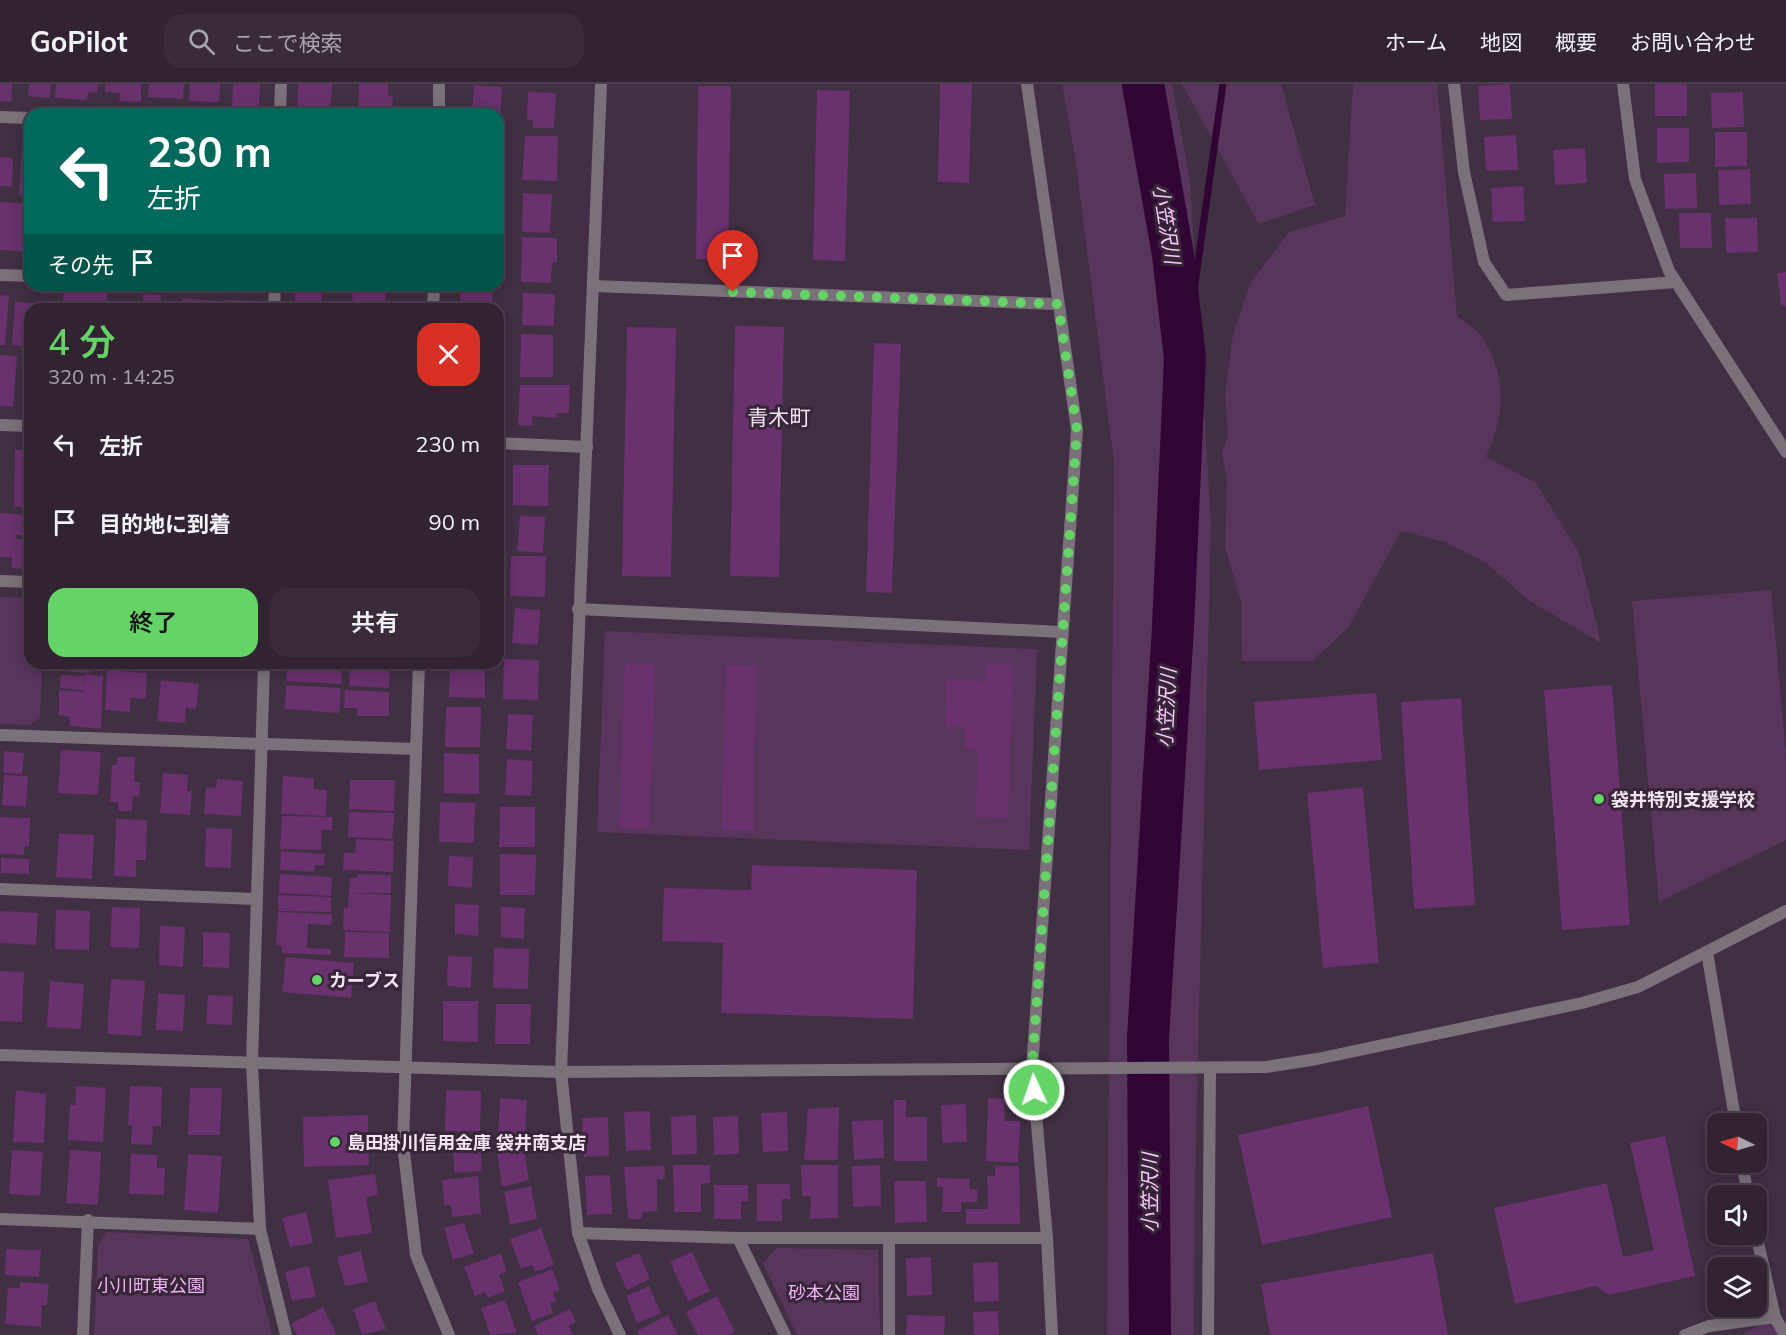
<!DOCTYPE html>
<html lang="ja">
<head>
<meta charset="utf-8">
<style>
  :root { --surface:#312332; --page:#392b3a; --text:#f1f3f6; --muted:#a8a4ac; --line:#4c404d; --accent:#65d467 }
  body { margin:0; font-family:Mulish,"Noto Sans JP",sans-serif; background:var(--page); color:var(--text); height:100vh; display:flex; flex-direction:column; font-size:22px; white-space:nowrap }
  * { box-sizing:border-box; margin:0 }
  p { font-size:20px; color:var(--muted) }
  .icon { flex:none; width:33px; height:33px; fill:none; stroke:currentColor; stroke-width:2; stroke-linecap:round; stroke-linejoin:round }
  .map { position:relative; flex:1; overflow:hidden }
  .details { position:absolute; left:24px; top:219px; width:480px; height:366px; display:flex; flex-direction:column; background:var(--surface); border-radius:18px; box-shadow:0 3px 15px #0003,0 0 0 2px var(--line) }
  .details>* { flex:none }
  .hud { position:absolute; left:24px; top:24px; width:480px; height:183px; border-radius:18px; box-shadow:0 3px 15px #0003,0 0 0 2px var(--line); background:#00695c; color:#fff; overflow:hidden }
  .needle { width:39px; rotate:275deg }
  .fabs { position:absolute; left:1707px; top:1029px; display:grid; gap:12px }
  .fabs a { display:grid; place-items:center; width:60px; height:60px; border-radius:12px; background:var(--surface); box-shadow:0 3px 15px #0003,0 0 0 2px var(--line); font-size:30px }
  .pin { position:absolute; display:grid; place-items:center; width:51px; height:51px; color:#fff; margin:-62px -26px; border-radius:50% 50% 50% 0; rotate:-45deg; box-shadow:0 0 6px #0007 }
  .pin .icon { rotate:45deg }
  .me { position:absolute; width:66px; margin:-33px; rotate:357deg; stroke-linejoin:round; filter:drop-shadow(0 0 4px #0008) }
  .turn { display:flex; align-items:center; gap:21px; height:126px; padding:0 24px; font-size:27px }
  .turn .icon { width:78px; height:78px; stroke-width:2.5 }
  .turn b { display:block; font-size:42px; line-height:51px }
  .then { display:flex; align-items:center; height:57px; padding:0 24px; background:#0003; gap:12px; font-size:22px }
  .round { display:grid; place-items:center; flex:none; width:63px; height:63px; border-radius:18px; background:var(--page) }
  .head { display:flex; align-items:center; justify-content:space-between; height:102px; padding:0 24px }
  h1 { font-size:36px; font-weight:600; line-height:45px; color:var(--accent) }
  .action { display:flex; gap:12px; margin-top:auto; padding:12px 24px }
  .action a { flex:1; height:69px; border-radius:18px; background:var(--accent); color:#111; font-size:24px; font-weight:600; line-height:69px; text-align:center }
  .action a+a { background:var(--page); color:var(--text) }
  ul { padding:0; list-style:none }
  li { display:flex; align-items:center; gap:18px; height:78px; padding:0 24px }
  li div { flex:1 }
  li b { display:block; font-size:22px }
  li em { font-style:normal }
  header { display:flex; align-items:center; gap:36px; box-sizing:border-box; height:84px; padding:0 30px; background:var(--surface); border-bottom:2px solid var(--line) }
  header strong { font-size:28px }
  nav { display:flex; gap:33px; margin-inline-start:auto; font-size:21px }
  .search { width:420px; height:54px; background:var(--page); display:flex; align-items:center; gap:15px; box-sizing:border-box; padding:0 21px; border-radius:18px; color:var(--muted); font-size:22px }
  .map>svg:first-child { display:block }
</style>
</head>
<body>
<header>
<strong>GoPilot</strong>
<div class="search"><svg class="icon" aria-label="search" viewBox="0 0 24 24"><circle cx="10" cy="10" r="6"/><path d="M15 15l6 6"/></svg>ここで検索</div>
<nav><a>ホーム</a><a>地図</a><a>概要</a><a>お問い合わせ</a></nav>
</header>
<div class="map">
<svg width="1786" height="1251" viewBox="0 0 1786 1251">
  <rect width="100%" height="100%" fill="#412f43"/>
  <g fill="#58365c">
    <polygon points="1062,0 1172,0 1190,97 1211,440 1195,1093 1194,1251 1107,1251 1114,378 1075,72"/>
    <polygon points="1182,0 1281,0 1315,121 1259,140"/>
    <path d="M1353 0H1437L1457 232C1464 238 1477 245 1482 253 1508 296 1505 329 1486 373L1536 399 1578 467 1601 559 1528 516 1485 478 1445 458 1401 447 1348 544 1312 577H1242L1241 517 1225 463 1227 396 1222 369 1228 351 1225 311 1233 252 1251 198 1289 148 1345 132Z"/>
    <polygon points="1771,506 1786,671 1786,756 1659,818 1632,517"/>
    <polygon points="0,513 30,514 30,579 42,579 40,634 30,641 0,640"/>
    <polygon points="605,547 1037,565 1029,766 597,748"/>
    <polygon points="108,1148 248,1155 272,1251 94,1251 98,1160"/>
    <polygon points="777,1164 878,1166 880,1251 797,1251 763,1179"/>
    <polygon points="1775,1233 1786,1251 1741,1251"/>
  </g>
  <g fill="none" stroke-linecap="round" stroke-linejoin="round">
    <polyline stroke="#300534" stroke-width="7" points="1185,271 1223,0"/>
    <polyline stroke="#300534" stroke-width="42" points="1143,0 1173,171 1185,274 1173,543 1148,954 1150,1251"/>
  </g>
  <g fill="#69316e">
    <polygon points="0,0 12,0 11,18 0,17"/>
    <polygon points="29,0 51,0 50,14 28,12"/>
    <polygon points="56,0 98,0 97,9 88,8 87,16 55,14"/>
    <polygon points="105,0 141,0 141,18 119,17 120,9 105,8"/>
    <polygon points="149,0 184,0 183,15 148,13"/>
    <polygon points="190,0 220,0 219,18 189,17"/>
    <polygon points="233,0 260,0 259,23 232,22"/>
    <polygon points="298,0 332,0 330,26 297,23"/>
    <polygon points="359,0 388,0 388,12 393,12 392,24 389,24 389,30 358,30"/>
    <polygon points="940,0 972,0 969,99 938,98"/>
    <polygon points="1510,0 1512,35 1480,36 1478,2"/>
    <rect x="1655" y="0" width="32" height="32"/>
    <polygon points="474,1 502,3 500,37 498,30 472,30"/>
    <polygon points="698,2 731,2 728,175 696,175"/>
    <polygon points="817,6 850,7 845,177 813,176"/>
    <polygon points="528,8 556,9 554,44 533,44 533,36 527,36"/>
    <polygon points="1743,8 1744,43 1712,44 1711,9"/>
    <polygon points="1657,44 1689,44 1689,78 1657,79"/>
    <polygon points="1715,48 1747,48 1747,82 1715,83"/>
    <polygon points="1516,51 1518,86 1486,87 1484,53"/>
    <polygon points="525,52 558,52 557,97 522,96"/>
    <polygon points="22,60 30,60 30,112 19,111"/>
    <polygon points="1585,64 1587,99 1555,101 1553,66"/>
    <polygon points="0,73 13,74 12,103 0,102"/>
    <polygon points="1750,85 1751,120 1719,121 1718,86"/>
    <polygon points="1696,89 1697,124 1665,125 1664,90"/>
    <polygon points="1523,102 1525,137 1493,138 1491,104"/>
    <polygon points="523,109 552,110 550,149 522,148"/>
    <polygon points="0,118 30,120 27,168 0,166"/>
    <polygon points="1679,129 1711,129 1712,164 1680,164"/>
    <polygon points="1725,134 1757,134 1758,168 1726,169"/>
    <polygon points="522,153 557,154 557,178 552,178 551,199 521,198"/>
    <polygon points="1786,188 1786,222 1781,222 1777,189"/>
    <polygon points="296,201 323,204 321,225 294,225"/>
    <polygon points="353,201 386,201 385,225 352,225"/>
    <polygon points="461,201 493,201 492,225 460,225"/>
    <polygon points="64,205 107,209 106,223 62,225"/>
    <polygon points="523,209 555,210 554,242 522,241"/>
    <polygon points="143,210 161,211 160,225 142,225"/>
    <polygon points="0,211 9,212 5,261 0,261"/>
    <polygon points="183,214 218,217 218,225 182,225"/>
    <polygon points="226,216 260,217 260,225 226,225"/>
    <polygon points="15,218 50,221 50,225 30,225 30,263 12,261"/>
    <polygon points="735,242 784,243 779,493 730,492"/>
    <polygon points="627,243 676,244 671,493 622,492"/>
    <polygon points="521,250 553,251 553,293 520,293"/>
    <polygon points="874,259 901,260 892,509 866,508"/>
    <polygon points="0,271 17,272 13,323 0,322"/>
    <polygon points="520,301 570,301 569,329 556,329 557,334 532,332 532,342 518,341"/>
    <polygon points="15,366 30,366 30,423 14,423"/>
    <polygon points="513,381 549,381 548,422 513,421"/>
    <polygon points="0,429 30,431 29,451 16,451 16,455 30,456 30,485 11,484 12,473 0,473"/>
    <polygon points="520,432 545,433 543,469 517,467"/>
    <polygon points="511,472 546,472 545,513 510,512"/>
    <polygon points="515,524 540,526 538,561 512,559"/>
    <polygon points="504,575 539,576 538,616 503,615"/>
    <polygon points="60,579 91,579 90,589 70,588 70,585 59,584"/>
    <polygon points="165,579 191,579 190,582 165,581"/>
    <polygon points="450,579 485,579 485,614 449,613"/>
    <polygon points="287,580 342,583 341,600 286,597"/>
    <polygon points="625,580 655,581 649,745 619,744"/>
    <polygon points="986,580 1013,581 1008,734 976,733 978,665 965,664 965,643 945,643 947,596 985,597"/>
    <polygon points="726,581 756,582 753,747 722,746"/>
    <polygon points="350,582 390,584 389,604 349,602"/>
    <polygon points="107,586 147,589 146,615 131,614 130,628 105,626"/>
    <polygon points="85,590 103,592 101,645 70,642 69,633 59,631 59,606 83,608"/>
    <polygon points="61,591 84,592 83,606 60,604"/>
    <polygon points="161,596 199,600 196,625 186,624 185,639 157,637"/>
    <polygon points="286,601 341,604 339,629 285,625"/>
    <polygon points="1612,601 1630,841 1562,846 1544,606"/>
    <polygon points="345,606 389,608 389,632 357,632 357,624 344,624"/>
    <polygon points="1376,609 1382,676 1259,686 1254,618"/>
    <polygon points="1461,614 1475,821 1414,825 1401,618"/>
    <polygon points="446,623 481,623 480,663 445,663"/>
    <polygon points="508,630 533,631 531,667 506,665"/>
    <polygon points="61,666 101,668 98,711 58,709"/>
    <polygon points="4,667 24,669 22,690 3,689"/>
    <polygon points="444,669 479,670 479,710 444,709"/>
    <polygon points="117,673 135,673 134,698 140,698 139,713 133,712 132,727 118,727 118,718 110,718 112,681 117,681"/>
    <polygon points="507,675 533,677 531,712 505,711"/>
    <polygon points="163,689 188,691 187,707 192,707 190,731 160,729"/>
    <polygon points="4,691 28,692 26,723 2,721"/>
    <polygon points="283,692 314,694 314,705 327,706 326,732 281,730"/>
    <polygon points="217,695 243,697 241,732 204,730 206,703 216,704"/>
    <polygon points="350,696 395,696 394,727 349,725"/>
    <polygon points="1363,703 1379,879 1323,884 1307,709"/>
    <polygon points="440,718 475,719 474,759 439,758"/>
    <polygon points="500,723 535,723 535,763 499,763"/>
    <polygon points="349,728 395,729 392,755 348,753"/>
    <polygon points="282,732 333,733 332,746 322,746 321,766 280,765"/>
    <polygon points="0,733 30,734 29,762 24,762 24,771 0,770"/>
    <polygon points="116,735 147,736 146,776 136,776 136,793 114,792"/>
    <polygon points="206,744 232,745 231,784 205,783"/>
    <polygon points="59,749 94,751 92,795 56,793"/>
    <polygon points="356,755 394,757 393,788 343,786 344,769 355,769"/>
    <polygon points="281,767 325,770 324,781 315,781 314,788 280,786"/>
    <polygon points="500,770 536,771 535,811 500,811"/>
    <polygon points="449,772 473,773 472,804 448,802"/>
    <polygon points="1,774 29,775 29,790 1,789"/>
    <polygon points="752,781 917,786 913,935 721,929 723,859 662,857 664,804 751,806"/>
    <polygon points="280,790 332,793 331,812 279,809"/>
    <polygon points="357,790 391,791 391,809 351,809 391,811 390,848 343,846 344,823 348,824 350,794 357,794"/>
    <polygon points="278,811 331,813 331,828 278,827"/>
    <polygon points="455,820 479,821 478,852 455,850"/>
    <polygon points="112,823 140,824 139,864 110,863"/>
    <polygon points="501,823 525,824 524,855 501,853"/>
    <polygon points="56,826 90,827 89,866 55,865"/>
    <polygon points="0,827 38,829 36,861 0,859"/>
    <polygon points="278,828 332,830 331,841 308,840 307,864 331,865 331,871 282,869 282,862 276,861"/>
    <polygon points="160,842 185,843 183,883 159,881"/>
    <polygon points="203,848 230,849 229,884 203,883"/>
    <polygon points="345,848 389,849 389,874 344,873"/>
    <polygon points="494,864 529,865 528,905 493,904"/>
    <polygon points="448,872 472,873 471,904 447,902"/>
    <polygon points="286,873 354,879 351,914 282,908"/>
    <polygon points="0,887 24,888 22,938 0,937"/>
    <polygon points="111,895 145,897 141,952 107,950"/>
    <polygon points="50,897 84,900 81,945 47,943"/>
    <polygon points="158,909 185,911 183,947 156,946"/>
    <polygon points="208,911 233,912 232,941 206,940"/>
    <polygon points="443,917 478,917 478,958 443,957"/>
    <polygon points="496,920 531,920 530,960 495,960"/>
    <polygon points="76,1002 106,1004 103,1058 68,1056 70,1021 75,1021"/>
    <polygon points="130,1002 162,1003 161,1042 153,1042 152,1061 131,1060 132,1041 128,1041"/>
    <polygon points="190,1004 222,1004 220,1051 188,1051"/>
    <polygon points="16,1006 46,1010 44,1059 13,1058"/>
    <polygon points="446,1006 481,1007 480,1047 445,1047"/>
    <polygon points="500,1014 527,1016 525,1053 498,1052"/>
    <polygon points="988,1014 1005,1015 1004,1037 1020,1037 1018,1079 986,1077"/>
    <polygon points="894,1016 906,1016 906,1033 927,1033 927,1077 894,1077"/>
    <polygon points="966,1020 967,1058 942,1059 941,1021"/>
    <polygon points="1368,1022 1392,1133 1262,1161 1238,1051"/>
    <polygon points="839,1023 838,1076 804,1076 808,1025"/>
    <polygon points="650,1027 651,1066 626,1067 624,1028"/>
    <polygon points="787,1028 788,1067 763,1068 761,1029"/>
    <polygon points="368,1031 369,1081 304,1083 303,1033"/>
    <polygon points="696,1031 697,1070 672,1071 671,1033"/>
    <polygon points="738,1032 739,1070 714,1071 713,1033"/>
    <polygon points="608,1033 609,1072 584,1073 582,1034"/>
    <polygon points="883,1036 884,1074 854,1076 852,1037"/>
    <polygon points="1665,1052 1695,1192 1609,1211 1596,1202 1515,1220 1494,1124 1607,1099 1623,1173 1654,1166 1630,1059"/>
    <polygon points="480,1056 482,1087 454,1089 453,1058"/>
    <polygon points="523,1061 529,1096 502,1103 497,1067"/>
    <polygon points="12,1066 43,1068 40,1112 9,1110"/>
    <polygon points="70,1066 101,1068 98,1121 66,1119"/>
    <polygon points="131,1070 157,1071 157,1084 165,1084 164,1111 129,1110"/>
    <polygon points="188,1070 222,1072 218,1129 184,1126"/>
    <polygon points="673,1081 710,1081 710,1099 701,1100 701,1128 674,1128"/>
    <polygon points="801,1081 838,1081 838,1134 810,1135 811,1112 802,1112"/>
    <polygon points="880,1081 881,1122 853,1123 852,1082"/>
    <polygon points="664,1082 665,1095 657,1095 657,1127 642,1128 642,1135 628,1135 624,1083"/>
    <polygon points="995,1082 1019,1082 1020,1140 966,1140 966,1125 988,1125 987,1092 995,1092"/>
    <polygon points="375,1090 378,1111 366,1113 372,1149 336,1154 328,1096"/>
    <polygon points="610,1091 612,1130 587,1131 585,1092"/>
    <polygon points="478,1092 481,1130 452,1133 451,1121 444,1121 442,1096"/>
    <polygon points="937,1094 970,1095 970,1105 978,1105 977,1118 961,1118 961,1128 942,1128 943,1103 937,1103"/>
    <polygon points="894,1097 926,1097 927,1138 895,1139"/>
    <polygon points="757,1100 790,1100 790,1115 782,1115 782,1137 757,1137"/>
    <polygon points="714,1101 748,1101 748,1118 741,1117 741,1135 714,1135"/>
    <polygon points="531,1102 537,1135 510,1141 504,1108"/>
    <polygon points="306,1128 313,1159 290,1163 282,1134"/>
    <polygon points="464,1139 474,1169 453,1176 444,1144"/>
    <polygon points="541,1144 554,1181 535,1188 532,1181 521,1185 510,1155"/>
    <polygon points="6,1165 41,1166 39,1193 5,1191"/>
    <polygon points="361,1167 368,1198 345,1202 337,1173"/>
    <polygon points="692,1168 710,1207 688,1217 670,1178"/>
    <polygon points="501,1169 507,1188 499,1191 505,1207 488,1214 485,1208 475,1212 464,1183"/>
    <polygon points="639,1169 650,1195 627,1206 615,1179"/>
    <polygon points="1433,1169 1448,1251 1270,1251 1261,1200"/>
    <polygon points="931,1173 932,1211 907,1212 906,1174"/>
    <polygon points="998,1178 999,1217 974,1218 973,1179"/>
    <polygon points="309,1182 316,1213 292,1217 285,1188"/>
    <polygon points="552,1185 560,1206 553,1208 556,1217 550,1219 553,1229 532,1237 518,1198"/>
    <polygon points="20,1198 49,1200 47,1221 42,1221 41,1243 5,1240 8,1204 20,1204"/>
    <polygon points="649,1202 661,1229 637,1239 626,1212"/>
    <polygon points="717,1212 735,1248 729,1251 698,1251 686,1228"/>
    <polygon points="505,1216 517,1249 490,1251 481,1224"/>
    <polygon points="375,1217 386,1245 362,1251 353,1225"/>
    <polygon points="323,1223 337,1251 297,1251 291,1240"/>
    <polygon points="570,1225 576,1238 569,1242 573,1251 538,1251 534,1242"/>
    <polygon points="998,1227 999,1251 974,1251 973,1228"/>
    <polygon points="668,1231 678,1251 639,1251 637,1247"/>
    <polygon points="907,1231 945,1232 944,1251 906,1251"/>
  </g>
  <g fill="none" stroke-linecap="round" stroke-linejoin="round">
    <g stroke="#7a717b" stroke-width="12">
      <polyline points="601,0 561,988 578,1149 598,1205 620,1251"/>
      <polyline points="1027,0 1077,346 1032,985 1047,1154 1052,1251"/>
      <polyline points="1454,0 1464,88 1484,178 1506,211 1676,198"/>
      <polyline points="280,30 281,0"/>
      <polyline points="0,33 30,34"/>
      <polyline points="0,191 30,192"/>
      <polyline points="594,202 1057,220"/>
      <polyline points="274,225 275,201"/>
      <polyline points="0,341 30,342"/>
      <polyline points="498,359 587,363"/>
      <polyline points="0,497 30,498"/>
      <polyline points="578,525 1062,548"/>
      <polyline points="264,579 252,979 260,1145 286,1251"/>
      <polyline points="0,651 415,665"/>
      <polyline points="0,805 257,815"/>
      <polyline points="1707,868 1736,1040"/>
      <polyline points="1742,1078 1748,1112"/>
      <polyline points="0,1135 260,1145"/>
      <polyline points="578,1149 738,1154 1047,1154"/>
      <polyline points="1756,1150 1775,1233 1785,1251"/>
      <polyline points="738,1154 785,1251"/>
      <polyline points="889,1154 889,1251"/>
      <polyline points="83,1251 88,1136"/>
      <polyline points="1208,1251 1210,984"/>
      <polyline points="1685,1251 1709,1242 1775,1233"/>
    </g>
    <g stroke="#7a717b" stroke-width="12">
      <polyline points="1623,0 1635,95 1669,187 1786,368"/>
      <polyline points="439,30 439,0"/>
      <polyline points="433,225 434,201"/>
      <polyline points="419,579 403,1060 416,1171 449,1251"/>
      <polyline points="0,971 561,988 1266,983 1317,975 1582,919 1638,903 1786,827"/>
    </g>
  </g>
  <g fill="none" stroke-linecap="round" stroke-linejoin="round">
    <polyline stroke="#65d467" stroke-width="10" stroke-dasharray="0 18" points="733,208 1058,220 1077,346 1032,985 1034,1006"/>
  </g>
  <g fill="#65d467" stroke="#372538" stroke-width="2">
    <circle cx="1599" cy="715" r="6"/>
    <circle cx="317" cy="896" r="6"/>
    <circle cx="335" cy="1058" r="6"/>
  </g>
  <g text-anchor="middle" dominant-baseline="central" stroke-width="6" stroke-linejoin="round" paint-order="stroke">
    <g font-size="18" font-weight="bold" fill="#f2e6f3" stroke="#372538" text-anchor="start">
      <text x="1611" y="715">袋井特別支援学校</text>
      <text x="329" y="896">カーブス</text>
      <text x="347" y="1058">島田掛川信用金庫 袋井南支店</text>
    </g>
    <g font-size="18" fill="#f3b2f8" stroke="#372538">
      <text x="151" y="1201">小川町東公園</text>
      <text x="824" y="1208">砂本公園</text>
    </g>
    <g font-size="20" font-style="italic" fill="#fac9fe" stroke="#372538">
      <text transform="translate(1167 140) rotate(81)">小笠沢川</text>
      <text transform="translate(1166 624) rotate(-87)">小笠沢川</text>
      <text transform="translate(1149 1109) rotate(-90)">小笠沢川</text>
    </g>
    <g font-size="21" fill="#f2e6f3" stroke="#372538">
      <text x="779" y="333">青木町</text>
    </g>
  </g>
</svg>
<div class="fabs">
<a><svg class="needle" viewBox="-14 -14 28 28"><path d="M0-13l5 13h-10z" fill="#e53935"/><path d="M0 13l5-13h-10z" fill="#a8a4ac"/></svg></a>
<a><svg class="icon" aria-label="sound" viewBox="0 0 24 24"><path d="M4 9h4l5-4v14l-5-4H4zM17 9q2 3 0 6"/></svg></a>
<a><svg class="icon" aria-label="layers" viewBox="0 0 24 24"><path d="M12 4l9 5-9 5-9-5zM3 14l9 5 9-5"/></svg></a>
</div>
<div class="pin" style="left:733px;top:208px;background:#d93025"><svg class="icon" aria-label="arrive" viewBox="0 0 24 24"><path d="M6 21V4h12l-3 4 3 4H6"/></svg></div>
<svg class="me" style="left:1034px;top:1006px" viewBox="-20 -20 40 40"><circle r="17" fill="#65d467" stroke="#fff" stroke-width="3"/><path d="M0-11L8 9 0 5-8 9z" fill="#fff"/></svg>
<div class="hud">
<div class="turn"><svg class="icon" aria-label="left" viewBox="0 0 24 24"><path d="M17 20v-9H6M10 6l-5 5 5 5"/></svg><div><b>230 m</b>左折</div></div>
<div class="then">その先<svg class="icon" aria-label="arrive" viewBox="0 0 24 24"><path d="M6 21V4h12l-3 4 3 4H6"/></svg></div>
</div>
<section class="details">
<div class="head"><div><h1>4 分</h1><p>320 m · 14:25</p></div><a class="round" style="background:#d93025;color:#fff"><svg class="icon" aria-label="close" viewBox="0 0 24 24"><path d="M6 6l12 12M18 6L6 18"/></svg></a></div>
<ul>
<li><svg class="icon" aria-label="left" viewBox="0 0 24 24"><path d="M17 20v-9H6M10 6l-5 5 5 5"/></svg><div><b>左折</b></div><em>230 m</em></li>
<li><svg class="icon" aria-label="arrive" viewBox="0 0 24 24"><path d="M6 21V4h12l-3 4 3 4H6"/></svg><div><b>目的地に到着</b></div><em>90 m</em></li>
</ul>
<div class="action"><a>終了</a><a>共有</a></div>
</section>
</div>
</body>
</html>
